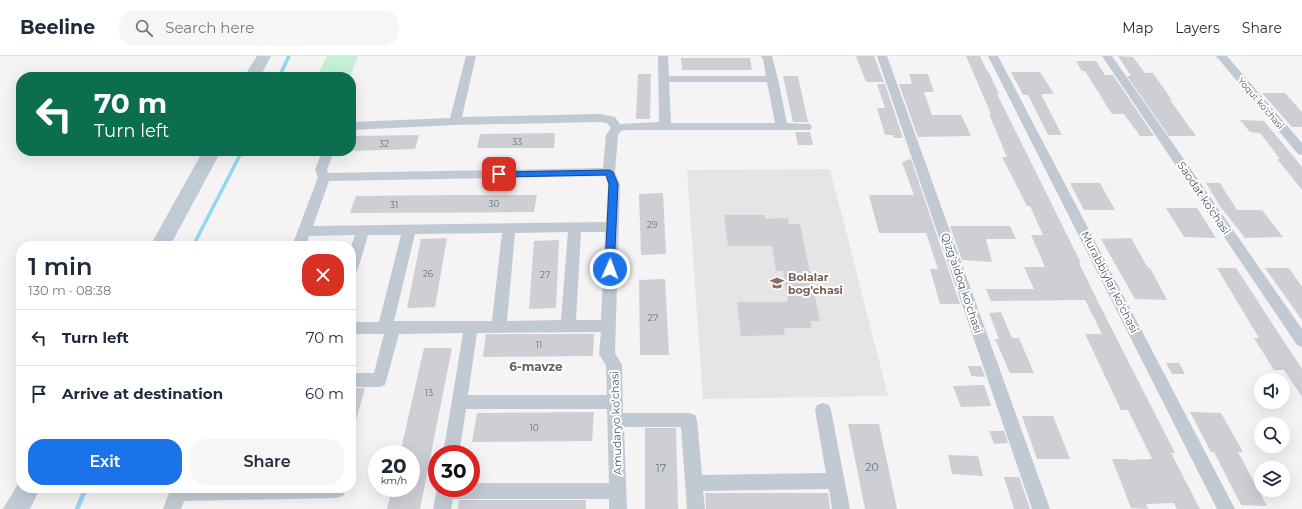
<!DOCTYPE html>
<html lang="en">
<head>
<meta charset="utf-8">
<style>
  :root { --surface:#fff; --page:#f6f6f7; --text:#1f2937; --muted:#747a83; --line:#e0e1e3; --accent:#1a73e8 }
  body { margin:0; font-family:Montserrat,sans-serif; background:var(--page); color:var(--text); height:100vh; display:flex; flex-direction:column; font-size:15px; white-space:nowrap }
  * { box-sizing:border-box; margin:0 }
  p { font-size:13px; color:var(--muted) }
  .icon { flex:none; width:22px; height:22px; fill:none; stroke:currentColor; stroke-width:2; stroke-linecap:round; stroke-linejoin:round }
  .map { position:relative; flex:1; overflow:hidden }
  .side { position:absolute; left:16px; top:185px; width:340px; height:252px; display:flex; flex-direction:column; background:var(--surface); border-radius:16px; box-shadow:0 4px 16px #0002 }
  .side>* { flex:none }
  .guide { position:absolute; left:16px; top:16px; width:340px; height:84px; border-radius:16px; box-shadow:0 4px 16px #0002; background:#0b6e4f; color:#fff; overflow:hidden }
  .buttons { position:absolute; left:1254px; top:317px; display:grid; gap:8px }
  .buttons a { display:grid; place-items:center; width:36px; height:36px; border-radius:50%; background:var(--surface); box-shadow:0 4px 16px #0002; font-size:20px }
  .speed { position:absolute; left:368px; top:389px; display:flex; gap:8px; font-size:20px; font-weight:700; text-align:center }
  .speed>* { display:grid; place-content:center; width:52px; height:52px; border-radius:50%; background:var(--surface); box-shadow:0 4px 16px #0002; line-height:1 }
  .speed small { font-size:10px; font-weight:400 }
  .speed .limit { border:6px solid #d22; background:#fff; color:#111 }
  .pin { position:absolute; display:grid; place-items:center; width:34px; height:34px; color:#fff; margin:-17px; border-radius:8px; box-shadow:0 2px 6px #0006 }
  .me { position:absolute; width:44px; margin:-22px; rotate:2deg; stroke-linejoin:round; filter:drop-shadow(0 0 3px #0008) }
  .turn { display:flex; align-items:center; gap:14px; height:84px; padding:0 12px; font-size:18px }
  .turn .icon { width:52px; height:52px; stroke-width:2.5 }
  .turn b { display:block; font-size:28px; line-height:34px }
  .round { display:grid; place-items:center; flex:none; width:42px; height:42px; border-radius:16px; background:var(--page) }
  .head { display:flex; align-items:center; justify-content:space-between; height:68px; padding:0 12px }
  h1 { font-size:24px; font-weight:600; line-height:30px }
  .action { display:flex; gap:8px; margin-top:auto; padding:8px 12px }
  .action a { flex:1; height:46px; border-radius:16px; background:var(--accent); color:#fff; font-size:16px; font-weight:600; line-height:46px; text-align:center }
  .action a+a { background:var(--page); color:var(--text) }
  ul { padding:0; list-style:none }
  li { display:flex; align-items:center; gap:12px; height:56px; padding:0 12px; border-top:1px solid var(--line) }
  li div { flex:1 }
  li b { display:block; font-size:15px }
  li em { font-style:normal }
  header { display:flex; align-items:center; gap:24px; box-sizing:border-box; height:56px; padding:0 20px; background:var(--surface); border-bottom:1px solid var(--line) }
  header strong { font-size:19px }
  nav { display:flex; gap:22px; margin-inline-start:auto; font-size:14px }
  .search { width:280px; height:36px; background:var(--page); display:flex; align-items:center; gap:10px; box-sizing:border-box; padding:0 14px; border-radius:16px; color:var(--muted); font-size:15px }
  .map>svg:first-child { display:block }
</style>
</head>
<body>
<header>
<strong>Beeline</strong>
<div class="search"><svg class="icon" aria-label="search" viewBox="0 0 24 24"><circle cx="10" cy="10" r="6"/><path d="M15 15l6 6"/></svg>Search here</div>
<nav><a>Map</a><a>Layers</a><a>Share</a></nav>
</header>
<div class="map">
<svg width="1302" height="453" viewBox="0 0 1302 453">
  <rect width="100%" height="100%" fill="#f5f3f3"/>
  <polygon fill="#e6e4e5" points="830,113 888,340 703,343 687,114"/>
  <polygon fill="#c3f1d5" points="327,0 358,0 350,21 317,21"/>
  <g fill="none" stroke-linecap="round" stroke-linejoin="round">
    <g stroke="#90daee" stroke-width="3.5">
      <polyline points="279,21 289,0"/>
      <polyline points="193,190 242,95"/>
    </g>
    <polyline stroke="#90daee" stroke-width="4.5" points="77,453 86,432"/>
  </g>
  <g fill="#cdcfd5">
    <polygon points="856,0 874,0 884,26 866,26"/>
    <polygon points="966,0 980,0 987,15 988,15 999,38 997,38 1081,207 1079,207 1097,244 1175,397 1171,397 1200,453 1177,453 1174,447 1146,448 1148,453 1131,452 1112,403 1127,403 1128,404 1152,403 1128,354 1121,354 1085,278 1102,278 1085,244 991,245 986,233 1034,233 1024,211 1045,211 1031,179 1043,179 1030,150 1027,150 1002,101 1007,101 989,58 991,58"/>
    <polygon points="1118,0 1133,1 1145,17 1153,17 1172,44 1169,43 1196,80 1169,80 1127,20 1131,20"/>
    <polygon points="681,2 750,2 752,14 682,14"/>
    <polygon points="1076,5 1096,5 1105,19 1113,19 1154,80 1140,80 1124,58 1112,58 1085,15 1082,15"/>
    <polygon points="1011,16 1040,16 1054,38 1041,38 1062,79 1048,79 1028,39 1023,39"/>
    <polygon points="638,18 651,18 650,63 636,63"/>
    <polygon points="909,18 928,18 934,36 924,36 932,59 961,59 971,80 918,81 899,28 912,28"/>
    <polygon points="783,20 798,20 808,66 793,66"/>
    <polygon points="877,28 885,28 903,82 894,82 893,79 885,79 877,52 885,52"/>
    <polygon points="1262,37 1285,37 1302,56 1302,71 1292,71"/>
    <polygon points="1240,64 1264,65 1302,111 1302,134 1277,103 1280,103 1260,77 1250,76"/>
    <polygon points="795,76 810,76 813,89 798,89"/>
    <polygon points="555,77 554,92 477,92 480,78"/>
    <polygon points="419,79 415,93 351,95 351,80"/>
    <polygon points="911,103 960,248 940,248 930,213 938,213 926,177 879,177 869,139 914,139 902,106"/>
    <polygon points="1070,127 1100,127 1115,154 1084,154"/>
    <polygon points="1206,127 1220,127 1237,154 1262,154 1283,181 1245,182 1220,150"/>
    <polygon points="663,137 666,198 641,199 639,138"/>
    <polygon points="455,139 537,139 534,156 350,157 356,140"/>
    <polygon points="1166,152 1197,152 1216,182 1184,181"/>
    <polygon points="724,159 765,159 765,163 788,162 789,168 800,168 820,265 810,265 812,272 784,272 785,279 741,280 737,246 788,246 783,215 776,215 772,190 728,190"/>
    <polygon points="950,170 1010,170 1016,183 986,183 992,206 962,204"/>
    <polygon points="447,182 435,251 407,252 421,183"/>
    <polygon points="1131,182 1148,212 1150,212 1167,244 1135,243 1101,183"/>
    <polygon points="559,184 556,252 529,253 534,185"/>
    <polygon points="1217,212 1236,212 1302,313 1302,341 1284,314 1274,314 1254,282 1259,282"/>
    <polygon points="1265,212 1289,212 1302,231 1302,264"/>
    <polygon points="665,223 669,299 640,299 639,224"/>
    <polygon points="1001,256 1012,282 1019,282 1034,317 1010,317 995,283 999,283 989,257"/>
    <polygon points="486,278 594,278 593,300 483,301"/>
    <polygon points="424,292 452,292 420,453 387,453 392,432 411,432 411,398 400,398"/>
    <polygon points="1166,307 1179,307 1185,318 1172,318"/>
    <polygon points="968,310 981,310 985,321 971,320"/>
    <polygon points="984,329 991,350 961,351 953,330"/>
    <polygon points="351,332 365,332 354,372 351,372"/>
    <polygon points="594,356 592,385 472,386 477,357"/>
    <polygon points="1190,356 1221,357 1243,396 1238,396 1267,450 1241,449 1214,396 1211,396"/>
    <polygon points="1022,360 1053,360 1070,403 1037,403"/>
    <polygon points="848,368 879,368 897,453 865,453"/>
    <polygon points="645,372 676,372 678,453 645,453"/>
    <polygon points="989,375 1004,375 1008,387 994,388"/>
    <polygon points="948,399 978,400 983,420 952,418"/>
    <polygon points="1004,421 1019,421 1030,453 1014,453"/>
    <polygon points="705,437 828,437 830,453 706,453"/>
    <polygon points="459,444 586,444 586,453 458,453"/>
  </g>
  <g fill="none" stroke-linecap="round" stroke-linejoin="round">
    <g fill="#c1cad2" fill-rule="evenodd">
      <path d="M466 0H476L462 61 600 58 615 61 620 68 659 66 658 0H668L669 20H766L763 3 761 0H772L778 23 787 67 810 68 812 71 810 74H626L621 75 618 79 615 116 620 128 615 297 622 309 623 357H689L695 359 697 364 702 419 826 417 815 354 817 349 823 347 829 349 831 354 850 453H832L829 433 703 435 705 453H687L681 371H624L627 453H609V443H453L451 453H433L437 432H471V427H609L607 353H466L459 398H443L463 277 399 278 385 329 380 331H351V317H374L384 278H351V266H379L401 179H368L358 213 356 217 351 218V191L355 179 309 180 306 190H292L318 121 315 114 322 95H334L327 114 328 117 603 112 606 79 611 72 607 67 600 66 455 69 351 74V66L450 62ZM669 26H767L775 67H671ZM605 120 608 128 606 166 313 170 329 125ZM568 176 561 264 507 265 515 177ZM581 176H605L601 264H576ZM502 177 492 265H394L415 178ZM601 276 599 298 606 310 607 339H468L477 277Z"/>
      <polygon points="877,0 887,0 1050,453 1032,453"/>
      <polygon points="988,0 998,0 1235,453 1217,453"/>
      <polygon points="1102,0 1112,0 1302,273 1302,291 1297,289"/>
      <polygon points="1216,0 1227,0 1302,87 1302,99 1298,98"/>
      <polygon points="171,432 345,432 346,434 343,440 337,442 184,445 181,453 163,453"/>
    </g>
    <g fill="#c1cbd6" fill-rule="evenodd">
      <polygon points="257,0 271,0 260,21 244,21"/>
      <polygon points="203,95 221,95 170,190 150,190"/>
      <polygon points="21,423 21,432 40,432 30,453 3,453"/>
    </g>
  </g>
  <polygon fill="#1a73e8" stroke="#114b97" points="610,114 613,116 618,128 614,213 610,217 605,213 609,128 606,119 499,121 495,118 499,116"/>
  <defs>
    <symbol id="school-bare" viewBox="-9 -9 18 18"><path d="M0-5L7-2L0 1L-7-2ZM-4 1L0 2.5L4 1V4Q0 6-4 4Z" fill="#8d6e63" stroke="#fff" stroke-width="2.5" paint-order="stroke"/></symbol>
  </defs>
  <g fill-rule="evenodd">
    <use href="#school-bare" x="767" y="217" width="20" height="20"/>
  </g>
  <g text-anchor="middle" dominant-baseline="central" stroke-width="4" stroke-linejoin="round" paint-order="stroke">
    <g font-size="9" fill="#4a5661" stroke="#fff">
      <text transform="translate(1261 47) rotate(49)">Yoqut ko'chasi</text>
    </g>
    <g font-size="9" fill="#6b747e">
      <text x="517" y="85">33</text>
      <text x="384" y="87">32</text>
      <text x="494" y="147">30</text>
      <text x="394" y="148">31</text>
      <text x="652" y="168">29</text>
      <text x="428" y="217">26</text>
      <text x="545" y="218">27</text>
      <text x="653" y="261">27</text>
      <text x="539" y="288">11</text>
      <text x="429" y="336">13</text>
      <text x="534" y="371">10</text>
    </g>
    <g font-size="11" fill="#4a5661" stroke="#fff">
      <text transform="translate(1204 142) rotate(56)">Saodat ko'chasi</text>
      <text transform="translate(1110 226) rotate(63)">Murabbiylar ko'chasi</text>
      <text transform="translate(962 227) rotate(71)">Qizg'aldoq ko'chasi</text>
      <text transform="translate(616 367) rotate(-92)">Amudaryo ko'chasi</text>
    </g>
    <g font-size="11" font-weight="bold" fill="#785e54" stroke="#fff" text-anchor="start">
      <text x="788" y="221">Bolalar<tspan x="788" dy="13">bog'chasi</tspan></text>
    </g>
    <g font-size="11" fill="#6b747e">
      <text x="872" y="411">20</text>
      <text x="661" y="412">17</text>
    </g>
    <g font-size="12" font-weight="bold" fill="#5f6368" stroke="#fff">
      <text x="536" y="310">6-mavze</text>
    </g>
  </g>
</svg>
<div class="buttons">
<a><svg class="icon" aria-label="sound" viewBox="0 0 24 24"><path d="M4 9h4l5-4v14l-5-4H4zM17 9q2 3 0 6"/></svg></a>
<a><svg class="icon" aria-label="search" viewBox="0 0 24 24"><circle cx="10" cy="10" r="6"/><path d="M15 15l6 6"/></svg></a>
<a><svg class="icon" aria-label="layers" viewBox="0 0 24 24"><path d="M12 4l9 5-9 5-9-5zM3 14l9 5 9-5"/></svg></a>
</div>
<div class="speed"><div>20<small>km/h</small></div><div class="limit">30</div></div>
<div class="pin" style="left:499px;top:118px;background:#d93025"><svg class="icon" aria-label="arrive" viewBox="0 0 24 24"><path d="M6 21V4h12l-3 4 3 4H6"/></svg></div>
<svg class="me" style="left:610px;top:213px" viewBox="-20 -20 40 40"><circle r="17" fill="#1a73e8" stroke="#fff" stroke-width="3"/><path d="M0-11L8 9 0 5-8 9z" fill="#fff"/></svg>
<div class="guide">
<div class="turn"><svg class="icon" aria-label="left" viewBox="0 0 24 24"><path d="M17 20v-9H6M10 6l-5 5 5 5"/></svg><div><b>70 m</b>Turn left</div></div>
</div>
<section class="side">
<div class="head"><div><h1>1 min</h1><p>130 m · 08:38</p></div><a class="round" style="background:#d93025;color:#fff"><svg class="icon" aria-label="close" viewBox="0 0 24 24"><path d="M6 6l12 12M18 6L6 18"/></svg></a></div>
<ul>
<li><svg class="icon" aria-label="left" viewBox="0 0 24 24"><path d="M17 20v-9H6M10 6l-5 5 5 5"/></svg><div><b>Turn left</b></div><em>70 m</em></li>
<li><svg class="icon" aria-label="arrive" viewBox="0 0 24 24"><path d="M6 21V4h12l-3 4 3 4H6"/></svg><div><b>Arrive at destination</b></div><em>60 m</em></li>
</ul>
<div class="action"><a>Exit</a><a>Share</a></div>
</section>
</div>
</body>
</html>
